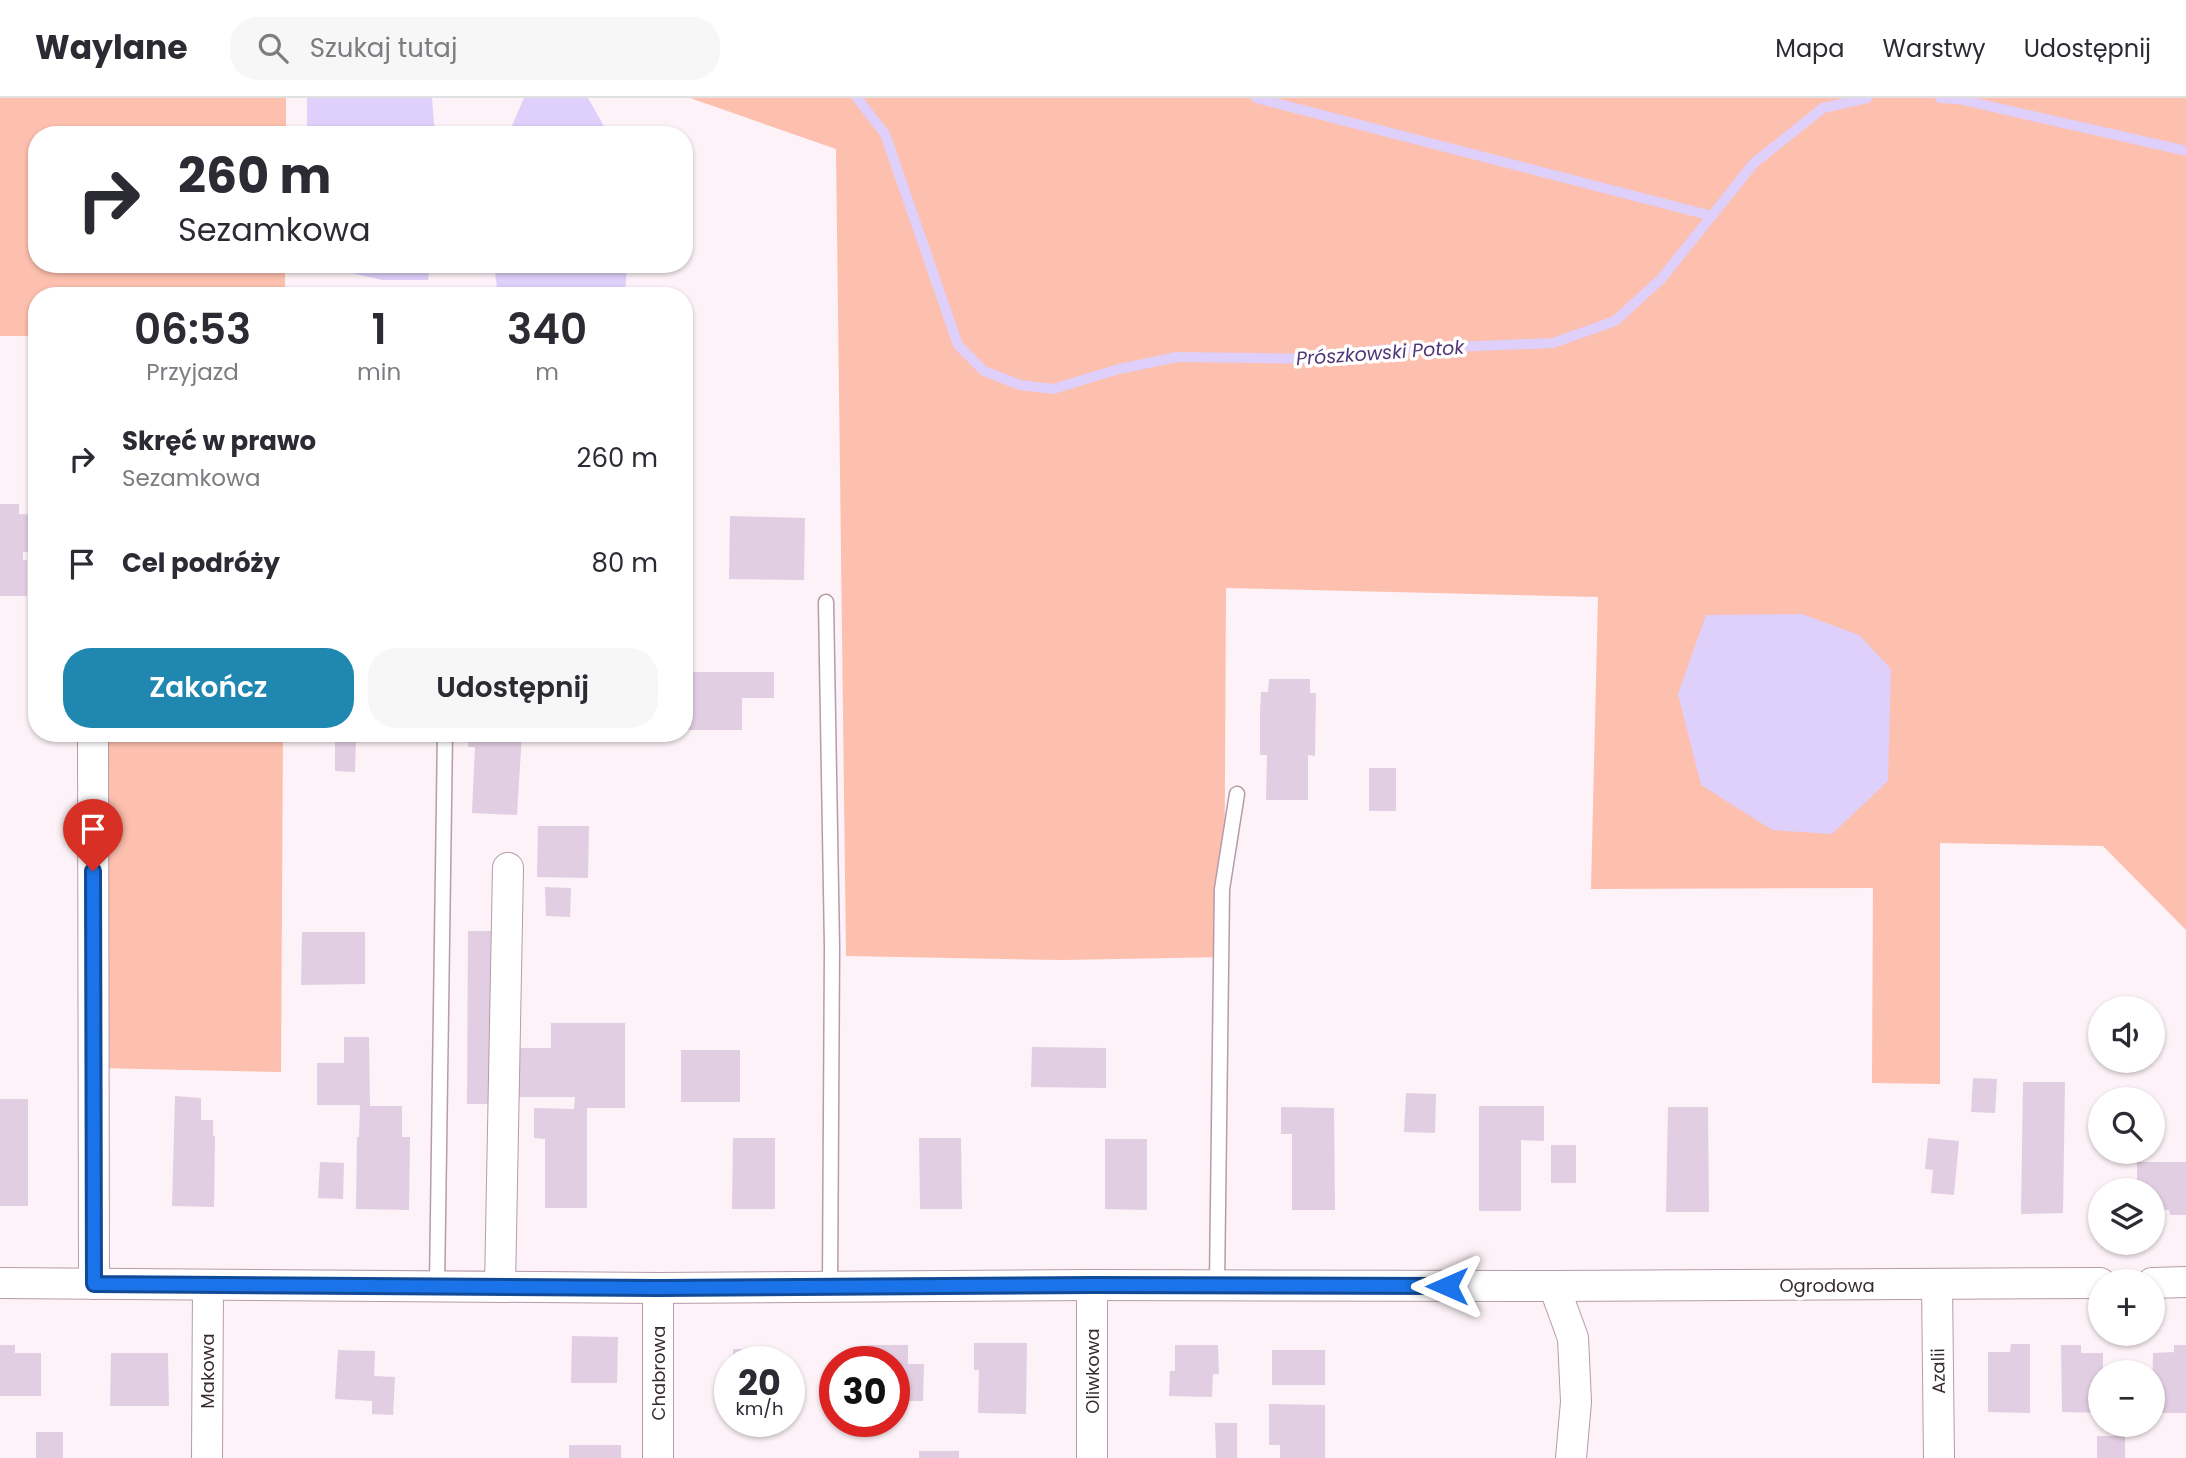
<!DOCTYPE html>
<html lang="pl">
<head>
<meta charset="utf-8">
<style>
  :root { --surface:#fff; --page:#f7f7f7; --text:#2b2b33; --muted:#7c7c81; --line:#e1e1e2; --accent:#2087b0 }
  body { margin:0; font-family:Poppins,sans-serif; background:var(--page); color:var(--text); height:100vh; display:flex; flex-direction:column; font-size:26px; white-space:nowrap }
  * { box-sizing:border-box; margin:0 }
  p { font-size:23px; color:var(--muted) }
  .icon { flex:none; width:38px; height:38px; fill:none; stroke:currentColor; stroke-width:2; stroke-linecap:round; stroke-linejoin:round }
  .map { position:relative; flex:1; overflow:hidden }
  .sheet { position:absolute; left:28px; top:189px; width:665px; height:455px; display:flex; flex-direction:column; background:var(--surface); border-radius:28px; box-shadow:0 2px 5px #0004 }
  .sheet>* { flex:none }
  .top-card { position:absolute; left:28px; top:28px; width:665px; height:147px; border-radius:28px; box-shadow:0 2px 5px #0004; background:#fff; color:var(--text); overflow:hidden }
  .controls { position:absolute; left:2088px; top:898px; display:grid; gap:14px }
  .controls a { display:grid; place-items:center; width:77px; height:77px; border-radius:50%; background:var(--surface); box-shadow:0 2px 5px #0004; font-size:35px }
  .speed { position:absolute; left:714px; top:1248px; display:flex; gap:14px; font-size:35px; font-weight:700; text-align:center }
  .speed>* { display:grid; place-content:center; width:91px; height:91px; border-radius:50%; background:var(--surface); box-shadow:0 2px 5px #0004; line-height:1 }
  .speed small { font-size:18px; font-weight:400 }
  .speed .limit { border:10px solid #d22; background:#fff; color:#111 }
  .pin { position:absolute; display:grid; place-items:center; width:60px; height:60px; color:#fff; margin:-72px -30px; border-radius:50% 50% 50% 0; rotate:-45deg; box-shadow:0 0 7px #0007 }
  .pin .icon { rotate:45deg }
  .me { position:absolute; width:77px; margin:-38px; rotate:270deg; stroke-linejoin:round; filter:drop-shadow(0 0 5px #0008) }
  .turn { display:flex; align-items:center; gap:24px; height:147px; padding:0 35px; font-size:32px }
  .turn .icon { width:91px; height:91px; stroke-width:2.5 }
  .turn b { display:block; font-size:49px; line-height:60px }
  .eta { display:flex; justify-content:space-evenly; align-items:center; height:119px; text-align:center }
  .eta b { font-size:42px; font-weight:600; line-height:49px }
  .button { display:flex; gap:14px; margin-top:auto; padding:14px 35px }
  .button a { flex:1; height:80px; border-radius:28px; background:var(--accent); color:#fff; font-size:28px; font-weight:600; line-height:80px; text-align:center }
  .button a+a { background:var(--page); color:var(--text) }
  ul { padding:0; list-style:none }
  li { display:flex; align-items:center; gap:21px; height:105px; padding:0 35px }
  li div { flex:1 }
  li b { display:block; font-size:26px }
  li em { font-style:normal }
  header { display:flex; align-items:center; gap:42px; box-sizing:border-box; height:98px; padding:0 35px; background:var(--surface); border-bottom:2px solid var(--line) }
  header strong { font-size:33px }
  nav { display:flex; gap:38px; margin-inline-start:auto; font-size:24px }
  .search { width:490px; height:63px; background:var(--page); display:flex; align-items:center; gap:18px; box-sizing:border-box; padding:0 24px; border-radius:28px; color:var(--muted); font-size:26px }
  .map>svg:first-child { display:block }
</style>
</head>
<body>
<header>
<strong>Waylane</strong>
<div class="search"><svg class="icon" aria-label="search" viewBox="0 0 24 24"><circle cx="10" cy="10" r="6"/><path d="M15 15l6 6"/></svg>Szukaj tutaj</div>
<nav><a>Mapa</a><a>Warstwy</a><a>Udostępnij</a></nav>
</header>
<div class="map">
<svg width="2186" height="1360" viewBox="0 0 2186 1360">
  <rect width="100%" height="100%" fill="#fdf2f7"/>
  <g fill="#fdbfae">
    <polygon points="0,0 286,0 286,37 37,37 37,166 285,166 285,198 37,198 37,238 0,238"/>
    <polygon points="690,0 2186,0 2186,832 2103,748 1940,745 1940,986 1872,985 1873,790 1591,791 1598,499 1226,490 1224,859 1062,862 846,858 836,51"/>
    <polygon points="98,635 283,635 281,974 97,970"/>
  </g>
  <g fill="#decffb">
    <polygon points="307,0 432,0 435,37 307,37"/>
    <polygon points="524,0 588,0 609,37 508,37"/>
    <polygon points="313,166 430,166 428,182 382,182"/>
    <polygon points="494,166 627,166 625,198 505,198 497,190"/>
    <polygon points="1802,516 1859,537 1891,571 1888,683 1832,736 1772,732 1701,687 1678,596 1706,517"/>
  </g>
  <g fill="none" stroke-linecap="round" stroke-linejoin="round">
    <g stroke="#decffb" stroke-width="10">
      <polyline points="857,0 885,36 958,247 984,273 1020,287 1053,291 1119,271 1177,259 1329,261 1379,252 1553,245 1615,223 1661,181 1754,65 1823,10 1867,0"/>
      <polyline points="1256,0 1712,118"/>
      <polyline points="1940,0 1958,1 2186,53"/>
    </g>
  </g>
  <g fill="#e2cee2">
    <polygon points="0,406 19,406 19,416 37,417 37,454 23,454 23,462 27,462 27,498 0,498"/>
    <polygon points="730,418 805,420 804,482 729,481"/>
    <polygon points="684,574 774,574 774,600 742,600 742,632 684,632"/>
    <polygon points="1269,581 1310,581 1310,595 1316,595 1315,658 1308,657 1308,702 1266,702 1267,657 1260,657 1260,615 1261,594 1268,594"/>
    <polygon points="469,635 522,635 517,717 472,715 475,649 468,649"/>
    <polygon points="335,640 356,640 355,674 335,673"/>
    <rect x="1369" y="670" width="27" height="43"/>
    <polygon points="538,728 589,728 588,780 537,779"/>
    <polygon points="545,789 571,790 570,819 546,818"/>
    <polygon points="468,833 495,833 496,1006 467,1006"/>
    <polygon points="302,834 365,834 365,886 301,887"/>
    <polygon points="551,925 625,925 625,1010 587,1010 587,1110 545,1110 545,1041 534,1040 534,1010 574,1011 575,999 518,999 518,950 551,950"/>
    <polygon points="344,939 369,939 370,1008 402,1008 402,1039 410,1039 409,1112 356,1111 357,1039 359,1039 360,1007 317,1007 317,965 344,965"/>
    <polygon points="1032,949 1106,950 1106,990 1031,989"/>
    <rect x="681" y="952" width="59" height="52"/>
    <polygon points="1973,980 1997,981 1995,1015 1971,1014"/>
    <polygon points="2023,984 2065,984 2063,1115 2021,1116"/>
    <polygon points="1406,995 1436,996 1435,1035 1404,1034"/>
    <polygon points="175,998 201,1000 201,1022 213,1022 213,1038 215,1038 214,1109 172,1108"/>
    <rect x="0" y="1001" width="28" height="107"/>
    <polygon points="1479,1008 1544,1008 1544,1043 1521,1042 1521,1113 1479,1113"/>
    <polygon points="1281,1009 1334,1010 1335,1112 1292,1112 1292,1036 1281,1036"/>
    <polygon points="1668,1009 1708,1009 1709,1114 1666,1114"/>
    <polygon points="733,1040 775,1040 775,1111 732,1111"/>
    <polygon points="919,1040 961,1040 962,1111 920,1111"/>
    <polygon points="1928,1040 1959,1043 1954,1097 1931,1095 1933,1072 1925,1071"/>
    <polygon points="1105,1041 1147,1041 1147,1112 1105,1111"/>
    <rect x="1551" y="1047" width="25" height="38"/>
    <polygon points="320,1064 344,1065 343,1101 318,1100"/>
    <polygon points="2137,1064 2186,1064 2186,1117 2170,1117 2169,1112 2152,1112 2152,1092 2137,1092"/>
    <polygon points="572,1238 618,1239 617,1285 571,1285"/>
    <polygon points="974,1245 1027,1245 1026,1316 978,1315 979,1272 974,1272"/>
    <polygon points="2011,1246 2030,1246 2030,1315 1988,1314 1988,1254 2010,1254"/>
    <polygon points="0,1247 15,1247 15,1255 41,1255 41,1298 0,1298"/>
    <polygon points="867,1247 908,1247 908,1266 924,1266 923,1303 908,1303 908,1306 894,1306 894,1264 866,1264"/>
    <polygon points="1175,1247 1218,1247 1219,1276 1213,1276 1212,1299 1169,1298 1170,1273 1175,1273"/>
    <polygon points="2061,1247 2081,1247 2081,1255 2103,1255 2103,1274 2100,1274 2100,1315 2062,1314"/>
    <polygon points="2174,1247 2186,1247 2186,1315 2152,1315 2153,1255 2174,1254"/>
    <rect x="733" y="1251" width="43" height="13"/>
    <polygon points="338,1252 375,1253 374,1278 395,1279 393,1317 372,1316 372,1303 335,1301"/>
    <rect x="1272" y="1252" width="53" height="35"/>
    <polygon points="111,1255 168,1255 169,1308 110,1308"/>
    <polygon points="1269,1306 1325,1307 1325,1360 1280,1360 1280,1347 1269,1347"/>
    <polygon points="1215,1325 1237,1325 1237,1360 1216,1360"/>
    <rect x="36" y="1334" width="27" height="26"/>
    <rect x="2097" y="1338" width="28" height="22"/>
    <rect x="569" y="1347" width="52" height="13"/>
    <rect x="919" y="1353" width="40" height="7"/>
  </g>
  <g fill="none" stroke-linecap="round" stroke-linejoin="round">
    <defs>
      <g id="service">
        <polyline points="826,504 832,849 830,1188"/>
        <polyline points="1217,1187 1222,791 1237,696"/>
        <polyline points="437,1188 445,635"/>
      </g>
      <g id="minor">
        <polyline points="93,635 94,1186"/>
        <polyline points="0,1185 658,1190 1092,1187 1554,1188 2100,1185"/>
        <polyline points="2152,1185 2186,1184"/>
        <polyline points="1937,1186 1939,1360"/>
        <polyline points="1554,1188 1573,1240 1576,1304 1571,1360"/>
        <polyline points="500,1189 508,770"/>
        <polyline points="658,1190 658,1360"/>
        <polyline points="207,1360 208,1187"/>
        <polyline points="1092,1360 1092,1187"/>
      </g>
    </defs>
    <use href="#service" stroke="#b69ca8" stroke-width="17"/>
    <use href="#minor" stroke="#b69ca8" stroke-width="32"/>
    <use href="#service" stroke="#fff" stroke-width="14"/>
    <use href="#minor" stroke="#fff" stroke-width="30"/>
  </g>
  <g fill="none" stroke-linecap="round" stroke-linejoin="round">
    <defs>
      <polyline id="route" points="93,773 94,1186 658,1190 1092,1187 1447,1188"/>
    </defs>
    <use href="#route" stroke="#114b97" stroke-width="18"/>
    <use href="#route" stroke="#1a73e8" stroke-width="12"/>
  </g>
  <g text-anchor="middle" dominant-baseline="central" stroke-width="7" stroke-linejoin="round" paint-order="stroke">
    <g font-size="18" fill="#352b30" stroke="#fff">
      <text x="1827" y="1187">Ogrodowa</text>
      <text transform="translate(207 1273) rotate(-90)">Makowa</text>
      <text transform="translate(1092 1273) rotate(-90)">Oliwkowa</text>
      <text transform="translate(1938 1273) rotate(-91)">Azalii</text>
      <text transform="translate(658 1275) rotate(-90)">Chabrowa</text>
    </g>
    <g font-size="19" font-style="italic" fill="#523778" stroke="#fff">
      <text transform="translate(1380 255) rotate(-4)">Prószkowski Potok</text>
    </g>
  </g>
</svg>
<div class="controls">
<a><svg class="icon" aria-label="sound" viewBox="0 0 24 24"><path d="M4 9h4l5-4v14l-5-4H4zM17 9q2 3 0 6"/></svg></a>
<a><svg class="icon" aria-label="search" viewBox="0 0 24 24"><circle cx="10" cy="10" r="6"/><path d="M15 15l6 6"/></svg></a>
<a><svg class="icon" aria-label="layers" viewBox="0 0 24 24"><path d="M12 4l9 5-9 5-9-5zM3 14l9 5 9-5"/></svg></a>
<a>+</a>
<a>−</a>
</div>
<div class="speed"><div>20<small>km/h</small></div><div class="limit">30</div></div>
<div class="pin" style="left:93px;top:773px;background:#d93025"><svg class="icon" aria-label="arrive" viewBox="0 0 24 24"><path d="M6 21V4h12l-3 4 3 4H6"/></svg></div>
<svg class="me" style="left:1447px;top:1188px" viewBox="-20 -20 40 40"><path d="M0-17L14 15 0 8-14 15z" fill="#1a73e8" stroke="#fff" stroke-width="4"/></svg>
<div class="top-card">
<div class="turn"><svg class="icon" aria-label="right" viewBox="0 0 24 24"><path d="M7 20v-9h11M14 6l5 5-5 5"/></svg><div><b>260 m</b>Sezamkowa</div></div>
</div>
<section class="sheet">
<div class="eta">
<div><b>06:53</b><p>Przyjazd</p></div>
<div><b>1</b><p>min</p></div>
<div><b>340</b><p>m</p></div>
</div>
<ul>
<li><svg class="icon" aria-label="right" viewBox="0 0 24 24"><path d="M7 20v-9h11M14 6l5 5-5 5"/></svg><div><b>Skręć w prawo</b><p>Sezamkowa</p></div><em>260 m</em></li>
<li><svg class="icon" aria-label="arrive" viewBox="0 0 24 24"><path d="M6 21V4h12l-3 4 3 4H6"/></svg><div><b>Cel podróży</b></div><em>80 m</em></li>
</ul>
<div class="button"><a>Zakończ</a><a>Udostępnij</a></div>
</section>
</div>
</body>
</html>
